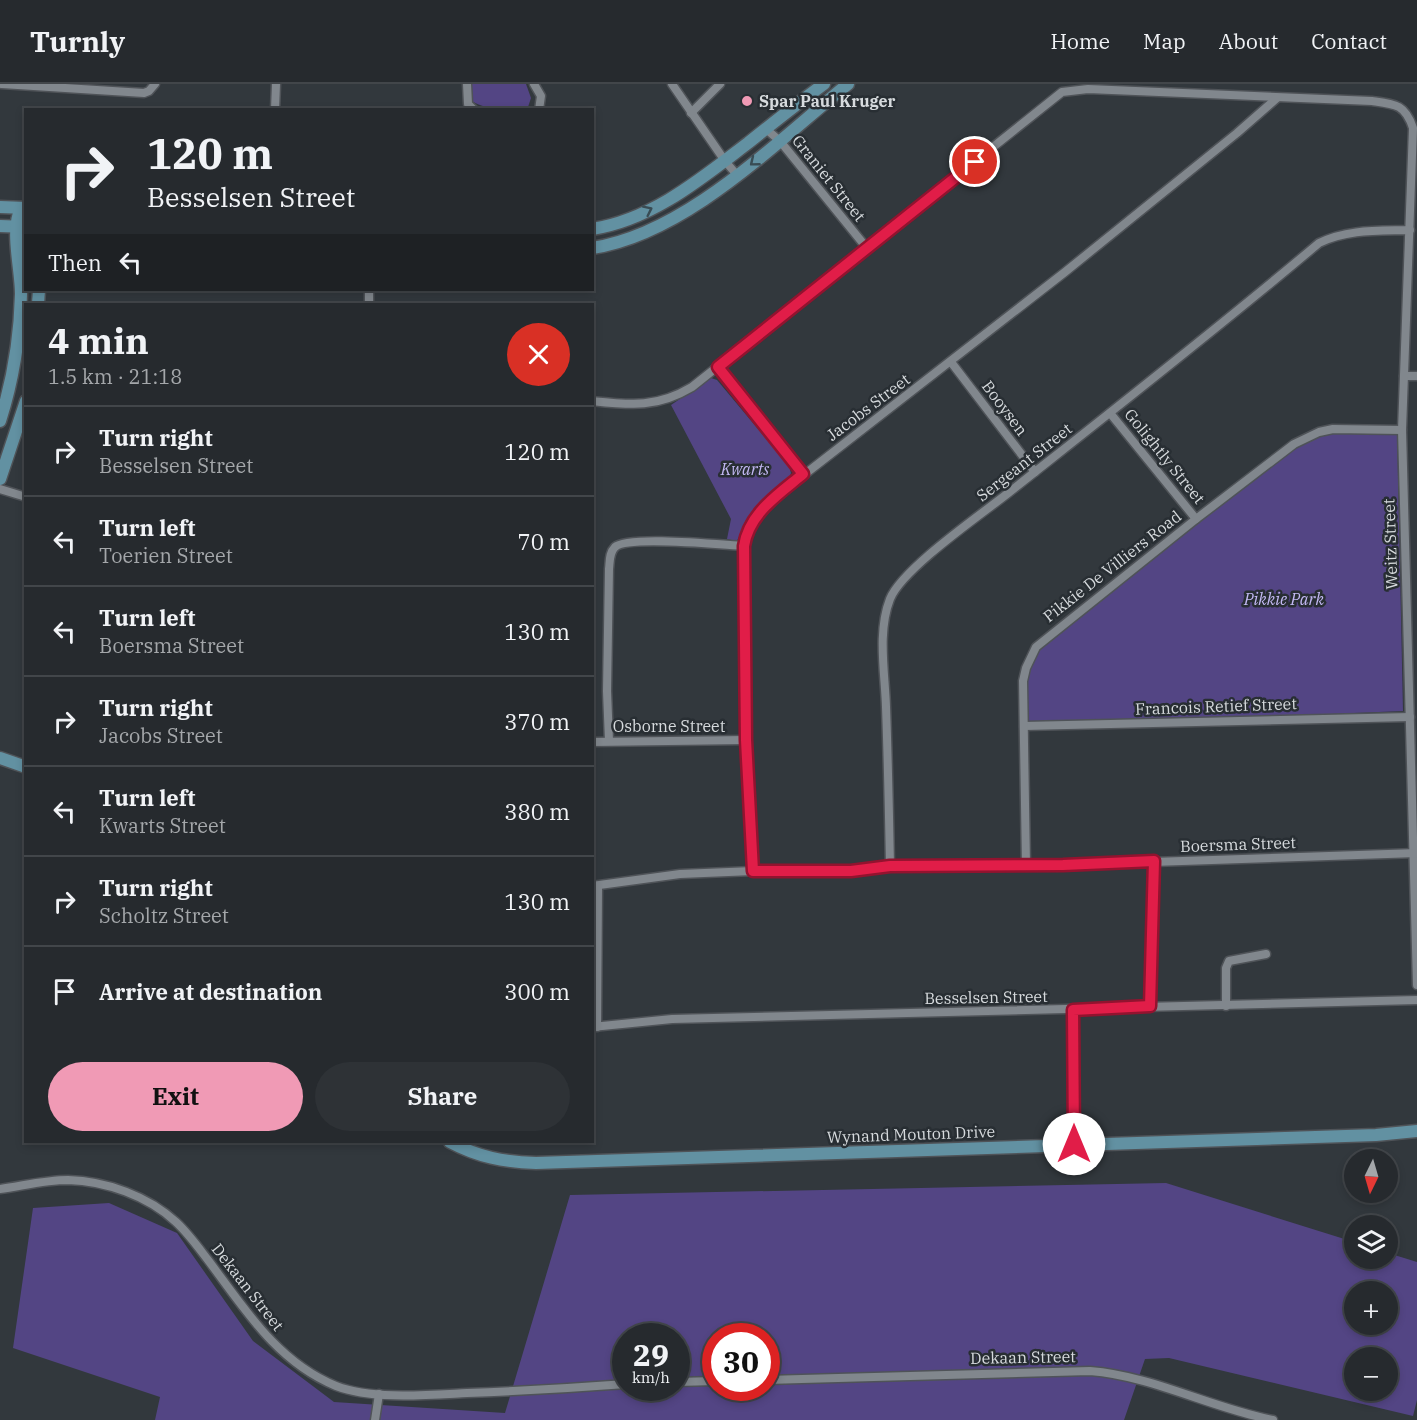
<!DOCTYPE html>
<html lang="en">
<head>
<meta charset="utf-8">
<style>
  :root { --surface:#262a2e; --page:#2e3236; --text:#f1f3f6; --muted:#a4a7aa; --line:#42464a; --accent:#f09ab5 }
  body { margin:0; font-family:"IBM Plex Serif",serif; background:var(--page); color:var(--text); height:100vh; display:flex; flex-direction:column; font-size:22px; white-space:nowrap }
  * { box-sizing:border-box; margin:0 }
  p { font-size:20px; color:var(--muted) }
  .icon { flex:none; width:33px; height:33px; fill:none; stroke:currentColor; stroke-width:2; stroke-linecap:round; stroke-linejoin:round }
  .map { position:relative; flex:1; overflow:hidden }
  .details { position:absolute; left:24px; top:219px; width:570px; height:840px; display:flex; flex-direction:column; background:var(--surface); border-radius:0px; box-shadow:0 3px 9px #0003,0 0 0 2px var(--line) }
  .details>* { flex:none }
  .top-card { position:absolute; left:24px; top:24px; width:570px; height:183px; border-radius:0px; box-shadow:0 3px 9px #0003,0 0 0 2px var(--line); background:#262a2e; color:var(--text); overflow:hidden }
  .needle { width:39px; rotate:185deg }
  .tools { position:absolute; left:1344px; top:1065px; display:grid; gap:12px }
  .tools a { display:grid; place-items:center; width:54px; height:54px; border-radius:50%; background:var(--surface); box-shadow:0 3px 9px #0003,0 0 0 2px var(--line); font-size:30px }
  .speed { position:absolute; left:612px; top:1239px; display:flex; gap:12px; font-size:30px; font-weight:700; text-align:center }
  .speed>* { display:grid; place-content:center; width:78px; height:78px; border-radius:50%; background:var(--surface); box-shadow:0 3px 9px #0003,0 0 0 2px var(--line); line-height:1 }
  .speed small { font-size:15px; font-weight:400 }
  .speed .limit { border:9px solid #d22; background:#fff; color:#111 }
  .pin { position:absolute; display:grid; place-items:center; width:51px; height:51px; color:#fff; margin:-26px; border:3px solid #fff; border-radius:50%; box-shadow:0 2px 6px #0007 }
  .me { position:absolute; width:66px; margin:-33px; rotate:0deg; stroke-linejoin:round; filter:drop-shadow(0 0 4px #0008) }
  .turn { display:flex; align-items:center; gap:21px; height:126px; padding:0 24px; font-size:27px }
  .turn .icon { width:78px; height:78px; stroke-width:2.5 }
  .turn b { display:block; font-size:42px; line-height:51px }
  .then { display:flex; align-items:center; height:57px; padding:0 24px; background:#0003; gap:12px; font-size:22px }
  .round { display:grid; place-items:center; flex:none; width:63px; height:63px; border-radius:32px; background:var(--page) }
  .head { display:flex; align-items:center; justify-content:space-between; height:102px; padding:0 24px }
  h1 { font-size:36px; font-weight:800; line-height:45px }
  .primary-button { display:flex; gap:12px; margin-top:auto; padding:12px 24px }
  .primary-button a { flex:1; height:69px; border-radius:36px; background:var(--accent); color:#111; font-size:24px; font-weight:800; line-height:69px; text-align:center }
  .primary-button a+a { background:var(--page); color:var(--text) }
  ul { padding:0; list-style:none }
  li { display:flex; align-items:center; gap:18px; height:90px; padding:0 24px; border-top:2px solid var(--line) }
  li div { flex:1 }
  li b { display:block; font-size:22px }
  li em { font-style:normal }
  header { display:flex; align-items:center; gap:36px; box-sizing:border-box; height:84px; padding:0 30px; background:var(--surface); border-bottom:2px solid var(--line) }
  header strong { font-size:28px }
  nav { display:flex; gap:33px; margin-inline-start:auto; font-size:21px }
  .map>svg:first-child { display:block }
</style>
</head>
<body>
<header>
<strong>Turnly</strong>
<nav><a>Home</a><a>Map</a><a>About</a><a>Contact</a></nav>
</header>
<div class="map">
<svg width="1417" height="1336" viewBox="0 0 1417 1336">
  <rect width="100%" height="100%" fill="#32383d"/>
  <g fill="#534584" fill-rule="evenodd">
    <path d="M470 0H526L531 14 528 23C509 26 486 27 470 16Z"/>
    <polygon points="711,294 717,296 789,382 791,389 789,395 759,420 746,436 737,457 727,455 731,435 671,321"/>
    <polygon points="1330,346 1397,346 1403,627 1161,637 1025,640 1025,582 1033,567 1295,360"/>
    <path d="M1166 1099 1354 1158V1174H1388V1169L1417 1178V1316L1413 1332 1169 1274 1145 1275 1124 1336H155L160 1313 13 1264 33 1124 109 1119 177 1149 253 1257 334 1318 505 1329 570 1111ZM1354 1208H1388V1240H1354ZM626 1252H676V1304H626ZM716 1252H766V1304H716ZM1354 1274H1388V1306H1354Z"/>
  </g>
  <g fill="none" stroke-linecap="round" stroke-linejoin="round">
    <defs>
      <g id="street">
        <polyline points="2,0 144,9 149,7 155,0"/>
        <polyline points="467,0 468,20 474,26"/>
        <polyline points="534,0 541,12 539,26"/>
        <polyline points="672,0 725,77 737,91"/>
        <polyline points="275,26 276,0"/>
        <polyline points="691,29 720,0"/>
        <polyline points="766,45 780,57 866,163"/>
        <polyline points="369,220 369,206"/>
        <polyline points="951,278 1035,388"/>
        <polyline points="718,283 803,390"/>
        <polyline points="1404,292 1417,292"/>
        <path d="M592 317C631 321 657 324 692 303L1062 8 1088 5 1372 17C1395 20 1405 20 1413 44L1402 346 1417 901"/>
        <polyline points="1110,329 1196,435"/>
        <polyline points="0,405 26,413"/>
        <polyline points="1024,642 1410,633"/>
        <path d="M609 657 607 607 609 485C610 477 609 469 615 463 628 451 723 461 744 462"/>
        <polyline points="592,658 746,656"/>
        <polyline points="1026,781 1023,597 1026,584 1036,563 1196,435 1294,360 1319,348 1333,345 1402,346"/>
        <path d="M890 782C889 729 888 677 886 623 885 589 877 548 890 515 902 485 979 432 1007 410 1112 327 1217 245 1319 159 1348 145 1378 147 1410 146"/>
        <polyline points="753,787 746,656 744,462 749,443 769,418 1065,188 1237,49 1277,14"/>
        <polyline points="592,802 680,790 753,787 851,787 890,782 1063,781 1417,769"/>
        <polyline points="1150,922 1154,777"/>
        <polyline points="1226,922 1226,884 1229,877 1266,870"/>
        <polyline points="1073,926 1074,1060"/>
        <polyline points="592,943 672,935 1417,916"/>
        <polyline points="597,943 598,802"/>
        <path d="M0 1105C22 1102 45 1096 68 1096 106 1097 148 1112 176 1138 188 1149 198 1163 208 1176 244 1224 277 1278 336 1302 372 1316 428 1311 467 1309 520 1307 573 1304 626 1300"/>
        <path d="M766 1296 1090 1287C1153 1292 1211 1324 1273 1336"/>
        <polyline points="676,1298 716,1297"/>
        <polyline points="375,1336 379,1310"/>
      </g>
      <g id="secondary">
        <polyline points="0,123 26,124"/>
        <polyline points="0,142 26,143"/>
        <path d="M592 145C652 136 702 94 748 59 773 39 798 19 824 0"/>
        <path d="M592 164C686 150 776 58 848 0"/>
        <polyline points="38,220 39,206"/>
        <path d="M0 337C13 296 20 252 21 210 21 185 10 146 21 124"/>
        <polyline points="0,395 26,317"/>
        <polyline points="0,674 26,683"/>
        <path d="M450 1058C478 1073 504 1078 536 1079L1376 1051 1417 1047"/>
      </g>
    </defs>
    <use href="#street" stroke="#4f5358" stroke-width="11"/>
    <use href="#secondary" stroke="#4f5358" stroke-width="15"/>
    <use href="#street" stroke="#81878d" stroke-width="8"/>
    <use href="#secondary" stroke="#6291a2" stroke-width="12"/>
  </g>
  <defs><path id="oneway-chevron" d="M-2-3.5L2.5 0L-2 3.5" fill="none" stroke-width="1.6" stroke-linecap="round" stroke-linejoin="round" transform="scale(1.5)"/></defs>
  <g stroke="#394c54">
    <use href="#oneway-chevron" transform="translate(754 78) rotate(141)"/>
    <use href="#oneway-chevron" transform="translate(648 126) rotate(-26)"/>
  </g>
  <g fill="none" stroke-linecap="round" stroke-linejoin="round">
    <defs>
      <path id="route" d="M975 78 718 283 803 390C779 410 749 429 744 462L746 656 753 787H851L890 782 1063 781 1154 777 1150 922 1073 926 1074 1060"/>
    </defs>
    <use href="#route" stroke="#92132f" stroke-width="15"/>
    <use href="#route" stroke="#e11d48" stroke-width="10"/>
  </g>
  <circle fill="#f09ab5" stroke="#282e33" stroke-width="2" cx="747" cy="17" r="6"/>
  <g text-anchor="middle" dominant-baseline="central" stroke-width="5" stroke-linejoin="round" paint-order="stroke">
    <g font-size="16" font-weight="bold" fill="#d6dadd" stroke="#282e33" text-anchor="start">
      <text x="759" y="17">Spar Paul Kruger</text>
    </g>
    <g font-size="16" fill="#d6dadd" stroke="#282e33">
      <text transform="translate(829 94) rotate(51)">Graniet Street</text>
      <text transform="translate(868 323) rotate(-37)">Jacobs Street</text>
      <text transform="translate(1005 324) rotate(53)">Booysen</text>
      <text transform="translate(1165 372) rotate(51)">Golightly Street</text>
      <text transform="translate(1024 378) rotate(-38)">Sergeant Street</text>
      <text transform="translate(1390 460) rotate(-92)">Weitz Street</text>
      <text transform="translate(1112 482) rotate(-38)">Pikkie De Villiers Road</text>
      <text transform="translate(1216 622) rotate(-2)">Francois Retief Street</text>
      <text x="669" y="642">Osborne Street</text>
      <text transform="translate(1238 760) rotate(-2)">Boersma Street</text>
      <text transform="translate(986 913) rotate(-1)">Besselsen Street</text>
      <text transform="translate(911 1050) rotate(-2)">Wynand Mouton Drive</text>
      <text transform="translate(248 1203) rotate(52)">Dekaan Street</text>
      <text transform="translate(1023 1273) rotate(-1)">Dekaan Street</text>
    </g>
    <g font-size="16" font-style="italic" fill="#c3b9f4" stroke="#282e33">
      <text x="745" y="385">Kwarts</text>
      <text x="1284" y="515">Pikkie Park</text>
    </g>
  </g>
</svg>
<div class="tools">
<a><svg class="needle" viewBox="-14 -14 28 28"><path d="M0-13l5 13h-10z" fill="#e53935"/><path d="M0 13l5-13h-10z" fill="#a4a7aa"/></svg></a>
<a><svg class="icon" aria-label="layers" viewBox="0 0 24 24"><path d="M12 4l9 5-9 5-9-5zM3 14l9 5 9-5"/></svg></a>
<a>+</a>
<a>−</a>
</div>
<div class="speed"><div>29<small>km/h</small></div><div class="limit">30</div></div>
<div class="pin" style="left:975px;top:78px;background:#d93025"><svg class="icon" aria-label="arrive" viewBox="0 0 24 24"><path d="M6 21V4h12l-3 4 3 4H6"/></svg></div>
<svg class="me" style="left:1074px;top:1060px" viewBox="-20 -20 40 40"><circle r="19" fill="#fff"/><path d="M0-13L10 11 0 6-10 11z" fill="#e11d48"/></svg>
<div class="top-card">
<div class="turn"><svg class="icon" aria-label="right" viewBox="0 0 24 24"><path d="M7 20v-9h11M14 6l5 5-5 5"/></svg><div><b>120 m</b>Besselsen Street</div></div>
<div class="then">Then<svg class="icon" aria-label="left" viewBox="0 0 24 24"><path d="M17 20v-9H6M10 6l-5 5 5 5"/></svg></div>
</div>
<section class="details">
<div class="head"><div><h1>4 min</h1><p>1.5 km · 21:18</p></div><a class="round" style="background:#d93025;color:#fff"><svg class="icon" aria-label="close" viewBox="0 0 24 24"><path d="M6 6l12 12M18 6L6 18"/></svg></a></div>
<ul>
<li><svg class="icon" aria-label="right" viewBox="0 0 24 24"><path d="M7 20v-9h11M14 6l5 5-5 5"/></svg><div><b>Turn right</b><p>Besselsen Street</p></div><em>120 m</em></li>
<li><svg class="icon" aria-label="left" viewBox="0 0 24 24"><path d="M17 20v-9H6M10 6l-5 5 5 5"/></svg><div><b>Turn left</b><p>Toerien Street</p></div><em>70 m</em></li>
<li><svg class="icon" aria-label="left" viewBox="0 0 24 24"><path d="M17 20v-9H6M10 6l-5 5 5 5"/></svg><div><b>Turn left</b><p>Boersma Street</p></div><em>130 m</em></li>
<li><svg class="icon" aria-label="right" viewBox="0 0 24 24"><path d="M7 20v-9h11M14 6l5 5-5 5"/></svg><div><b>Turn right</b><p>Jacobs Street</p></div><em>370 m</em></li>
<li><svg class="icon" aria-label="left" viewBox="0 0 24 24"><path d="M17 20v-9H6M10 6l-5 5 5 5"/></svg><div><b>Turn left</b><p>Kwarts Street</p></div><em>380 m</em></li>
<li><svg class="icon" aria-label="right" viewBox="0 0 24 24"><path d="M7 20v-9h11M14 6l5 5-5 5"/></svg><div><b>Turn right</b><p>Scholtz Street</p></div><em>130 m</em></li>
<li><svg class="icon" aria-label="arrive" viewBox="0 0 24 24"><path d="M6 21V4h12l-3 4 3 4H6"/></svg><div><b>Arrive at destination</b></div><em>300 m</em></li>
</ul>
<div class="primary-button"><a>Exit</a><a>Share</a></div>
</section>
</div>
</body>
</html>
